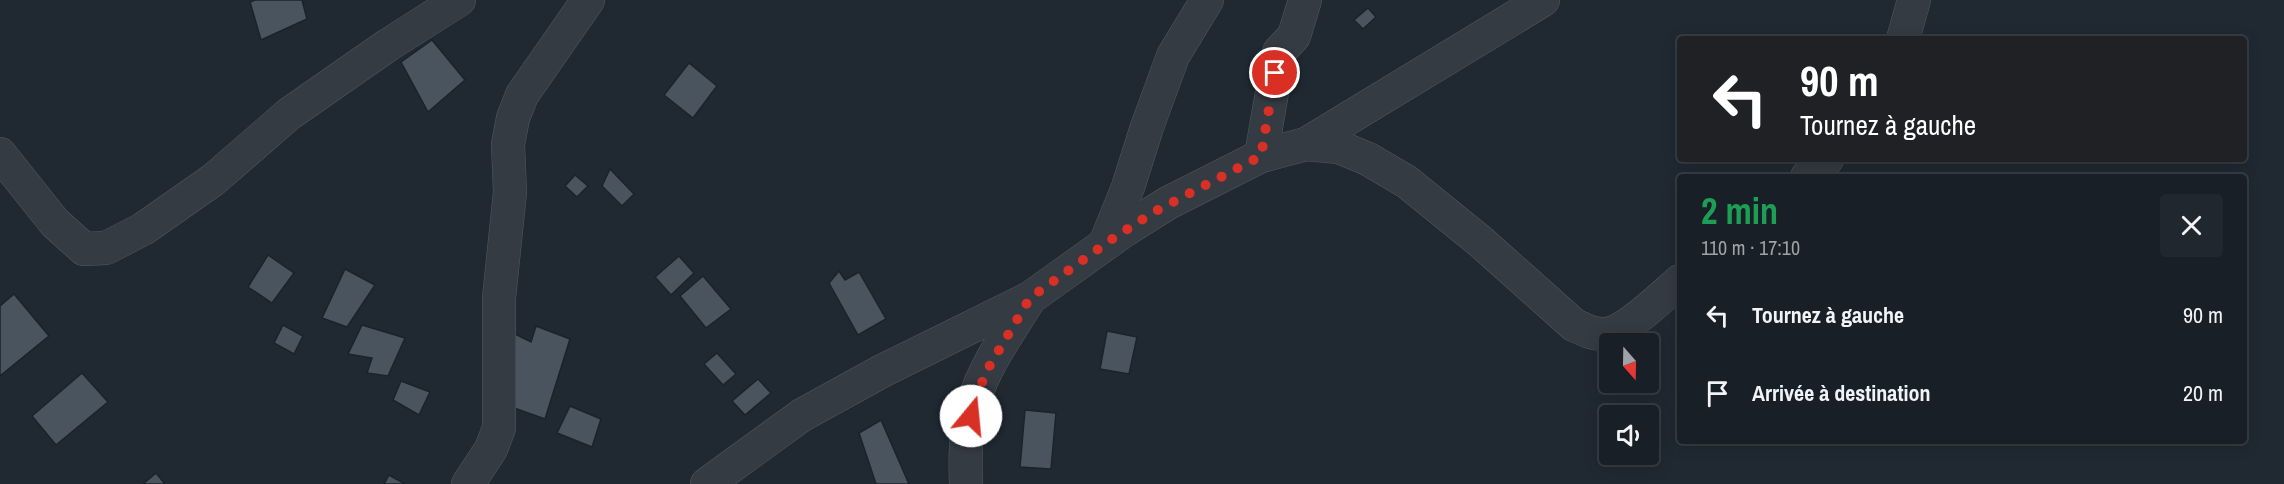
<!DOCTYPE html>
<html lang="fr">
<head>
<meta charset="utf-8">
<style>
  :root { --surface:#181f26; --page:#21272e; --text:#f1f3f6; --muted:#9fa2a7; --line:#363d43 }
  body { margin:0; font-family:"Archivo Narrow",sans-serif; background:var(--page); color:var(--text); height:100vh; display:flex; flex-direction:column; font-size:22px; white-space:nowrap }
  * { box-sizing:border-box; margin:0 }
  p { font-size:20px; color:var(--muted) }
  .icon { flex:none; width:33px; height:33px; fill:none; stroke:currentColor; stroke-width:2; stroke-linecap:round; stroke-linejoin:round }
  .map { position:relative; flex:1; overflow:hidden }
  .details { position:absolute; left:1677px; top:174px; width:570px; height:270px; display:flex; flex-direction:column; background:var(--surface); border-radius:6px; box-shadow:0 3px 15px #0003,0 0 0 2px var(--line) }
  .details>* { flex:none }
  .top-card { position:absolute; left:1677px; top:36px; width:570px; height:126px; border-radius:6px; box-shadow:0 3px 15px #0003,0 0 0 2px var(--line); background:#202124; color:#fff; overflow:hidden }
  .needle { width:39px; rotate:160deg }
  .tools { position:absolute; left:1599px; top:333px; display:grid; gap:12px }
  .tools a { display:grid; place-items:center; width:60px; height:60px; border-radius:6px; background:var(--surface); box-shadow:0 3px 15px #0003,0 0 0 2px var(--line); font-size:30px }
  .pin { position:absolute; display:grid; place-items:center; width:51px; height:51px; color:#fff; margin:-26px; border:3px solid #fff; border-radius:50%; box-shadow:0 2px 6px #0007 }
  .me { position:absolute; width:66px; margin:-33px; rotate:17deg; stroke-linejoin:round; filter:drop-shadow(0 0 4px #0008) }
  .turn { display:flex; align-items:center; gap:21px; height:126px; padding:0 24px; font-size:27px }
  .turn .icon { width:78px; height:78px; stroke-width:2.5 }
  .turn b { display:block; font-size:42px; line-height:51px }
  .round { display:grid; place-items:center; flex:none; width:63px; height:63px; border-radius:6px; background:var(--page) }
  .overview { display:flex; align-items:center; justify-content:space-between; height:102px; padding:0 24px }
  h1 { font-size:36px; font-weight:800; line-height:45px; color:#1e9e55 }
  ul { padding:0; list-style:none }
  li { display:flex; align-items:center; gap:18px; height:78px; padding:0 24px }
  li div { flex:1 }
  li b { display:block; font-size:22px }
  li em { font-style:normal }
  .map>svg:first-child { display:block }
</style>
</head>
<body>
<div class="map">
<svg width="2284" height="484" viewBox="0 0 2284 484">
  <rect width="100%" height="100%" fill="#202932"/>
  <g fill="#49545f" stroke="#1b222a" stroke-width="1.5">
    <polygon points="255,0 302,0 307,19 261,40 250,2"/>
    <polygon points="1368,8 1376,17 1363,29 1354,20"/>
    <polygon points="432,40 465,80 428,112 401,62"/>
    <polygon points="689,63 717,86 693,118 664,95"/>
    <polygon points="610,169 634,194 622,206 602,186"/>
    <polygon points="575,175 588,186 577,197 565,186"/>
    <polygon points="268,255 294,273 272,303 248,287"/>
    <polygon points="679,256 694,273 671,295 655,277"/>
    <polygon points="345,269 375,285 347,327 322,318"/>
    <polygon points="839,271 845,280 859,272 886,319 858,335 829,283"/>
    <polygon points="703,276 731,309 706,328 680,296"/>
    <polygon points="14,294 49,336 0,376 0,306"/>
    <polygon points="283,325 303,336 294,354 274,343"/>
    <polygon points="362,325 405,338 388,376 367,373 372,358 348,354"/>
    <polygon points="536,326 570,339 545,419 503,404 513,333 531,342"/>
    <polygon points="1107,331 1137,337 1129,374 1100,369"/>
    <polygon points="717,353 736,374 723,385 704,364"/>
    <polygon points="82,373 108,402 56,445 32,416"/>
    <polygon points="758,379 771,393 745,415 732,401"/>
    <polygon points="401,381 430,392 419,415 393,400"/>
    <polygon points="570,406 601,419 592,447 557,433"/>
    <polygon points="1025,410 1056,413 1051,469 1020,467"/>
    <polygon points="881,420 909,484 876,484 859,433"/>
    <polygon points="156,473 165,484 143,484"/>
    <polygon points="389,475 405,484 384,484"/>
  </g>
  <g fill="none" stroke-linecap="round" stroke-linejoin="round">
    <defs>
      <g id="minor">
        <polyline points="1306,144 1543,0"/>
        <polyline points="0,154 55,223 84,249 106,248 143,229 213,180 289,114 388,45 459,0"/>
        <polyline points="1261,156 1279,52 1294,36 1305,0"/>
        <polyline points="1105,244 1128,187 1147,127 1173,56 1207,0"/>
        <polyline points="468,484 491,449 499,428 499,298 510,192 508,144 513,118 522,95 588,0"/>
        <path d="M966 484C965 457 965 427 974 401 985 364 1010 331 1030 298"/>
      </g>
      <g id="tertiary">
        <polyline points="1903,39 1914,0"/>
        <polyline points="1807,177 1827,159"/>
        <path d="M707 484 802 415 882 371 1030 298 1125 230 1168 203 1261 156 1306 144 1339 147 1368 159 1407 182 1481 242 1574 325C1583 329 1592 334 1602 334 1623 336 1662 296 1680 281"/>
      </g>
    </defs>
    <use href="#minor" stroke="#515962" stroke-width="34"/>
    <use href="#tertiary" stroke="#515962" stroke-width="34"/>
    <use href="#minor" stroke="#343b43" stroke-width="33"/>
    <use href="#tertiary" stroke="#343b43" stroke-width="33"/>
  </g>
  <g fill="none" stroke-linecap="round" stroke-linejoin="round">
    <polyline stroke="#d93025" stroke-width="10" stroke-dasharray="0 18" points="971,416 974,400 990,365 1030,298 1115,237 1154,212 1261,156 1275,73"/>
  </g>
</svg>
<div class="tools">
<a><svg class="needle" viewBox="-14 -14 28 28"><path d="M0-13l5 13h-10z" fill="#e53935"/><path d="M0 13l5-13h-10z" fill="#9fa2a7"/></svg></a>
<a><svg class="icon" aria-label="sound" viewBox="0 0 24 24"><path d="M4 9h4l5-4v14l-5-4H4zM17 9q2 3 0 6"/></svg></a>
</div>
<div class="pin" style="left:1275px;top:73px;background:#d93025"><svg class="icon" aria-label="arrive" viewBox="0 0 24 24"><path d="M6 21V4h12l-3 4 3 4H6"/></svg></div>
<svg class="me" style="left:971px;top:416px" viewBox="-20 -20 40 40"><circle r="19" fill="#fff"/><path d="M0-13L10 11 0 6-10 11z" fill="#d93025"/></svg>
<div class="top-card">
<div class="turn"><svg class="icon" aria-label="left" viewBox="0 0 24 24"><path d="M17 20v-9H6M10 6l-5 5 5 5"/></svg><div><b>90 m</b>Tournez à gauche</div></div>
</div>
<section class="details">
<div class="overview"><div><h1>2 min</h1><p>110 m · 17:10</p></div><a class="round"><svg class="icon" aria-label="close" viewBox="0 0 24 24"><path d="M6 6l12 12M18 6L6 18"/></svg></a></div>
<ul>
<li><svg class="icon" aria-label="left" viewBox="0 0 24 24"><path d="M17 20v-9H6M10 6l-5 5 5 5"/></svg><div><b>Tournez à gauche</b></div><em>90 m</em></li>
<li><svg class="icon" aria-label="arrive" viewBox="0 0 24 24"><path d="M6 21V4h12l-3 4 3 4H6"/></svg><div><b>Arrivée à destination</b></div><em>20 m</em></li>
</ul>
</section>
</div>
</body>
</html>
